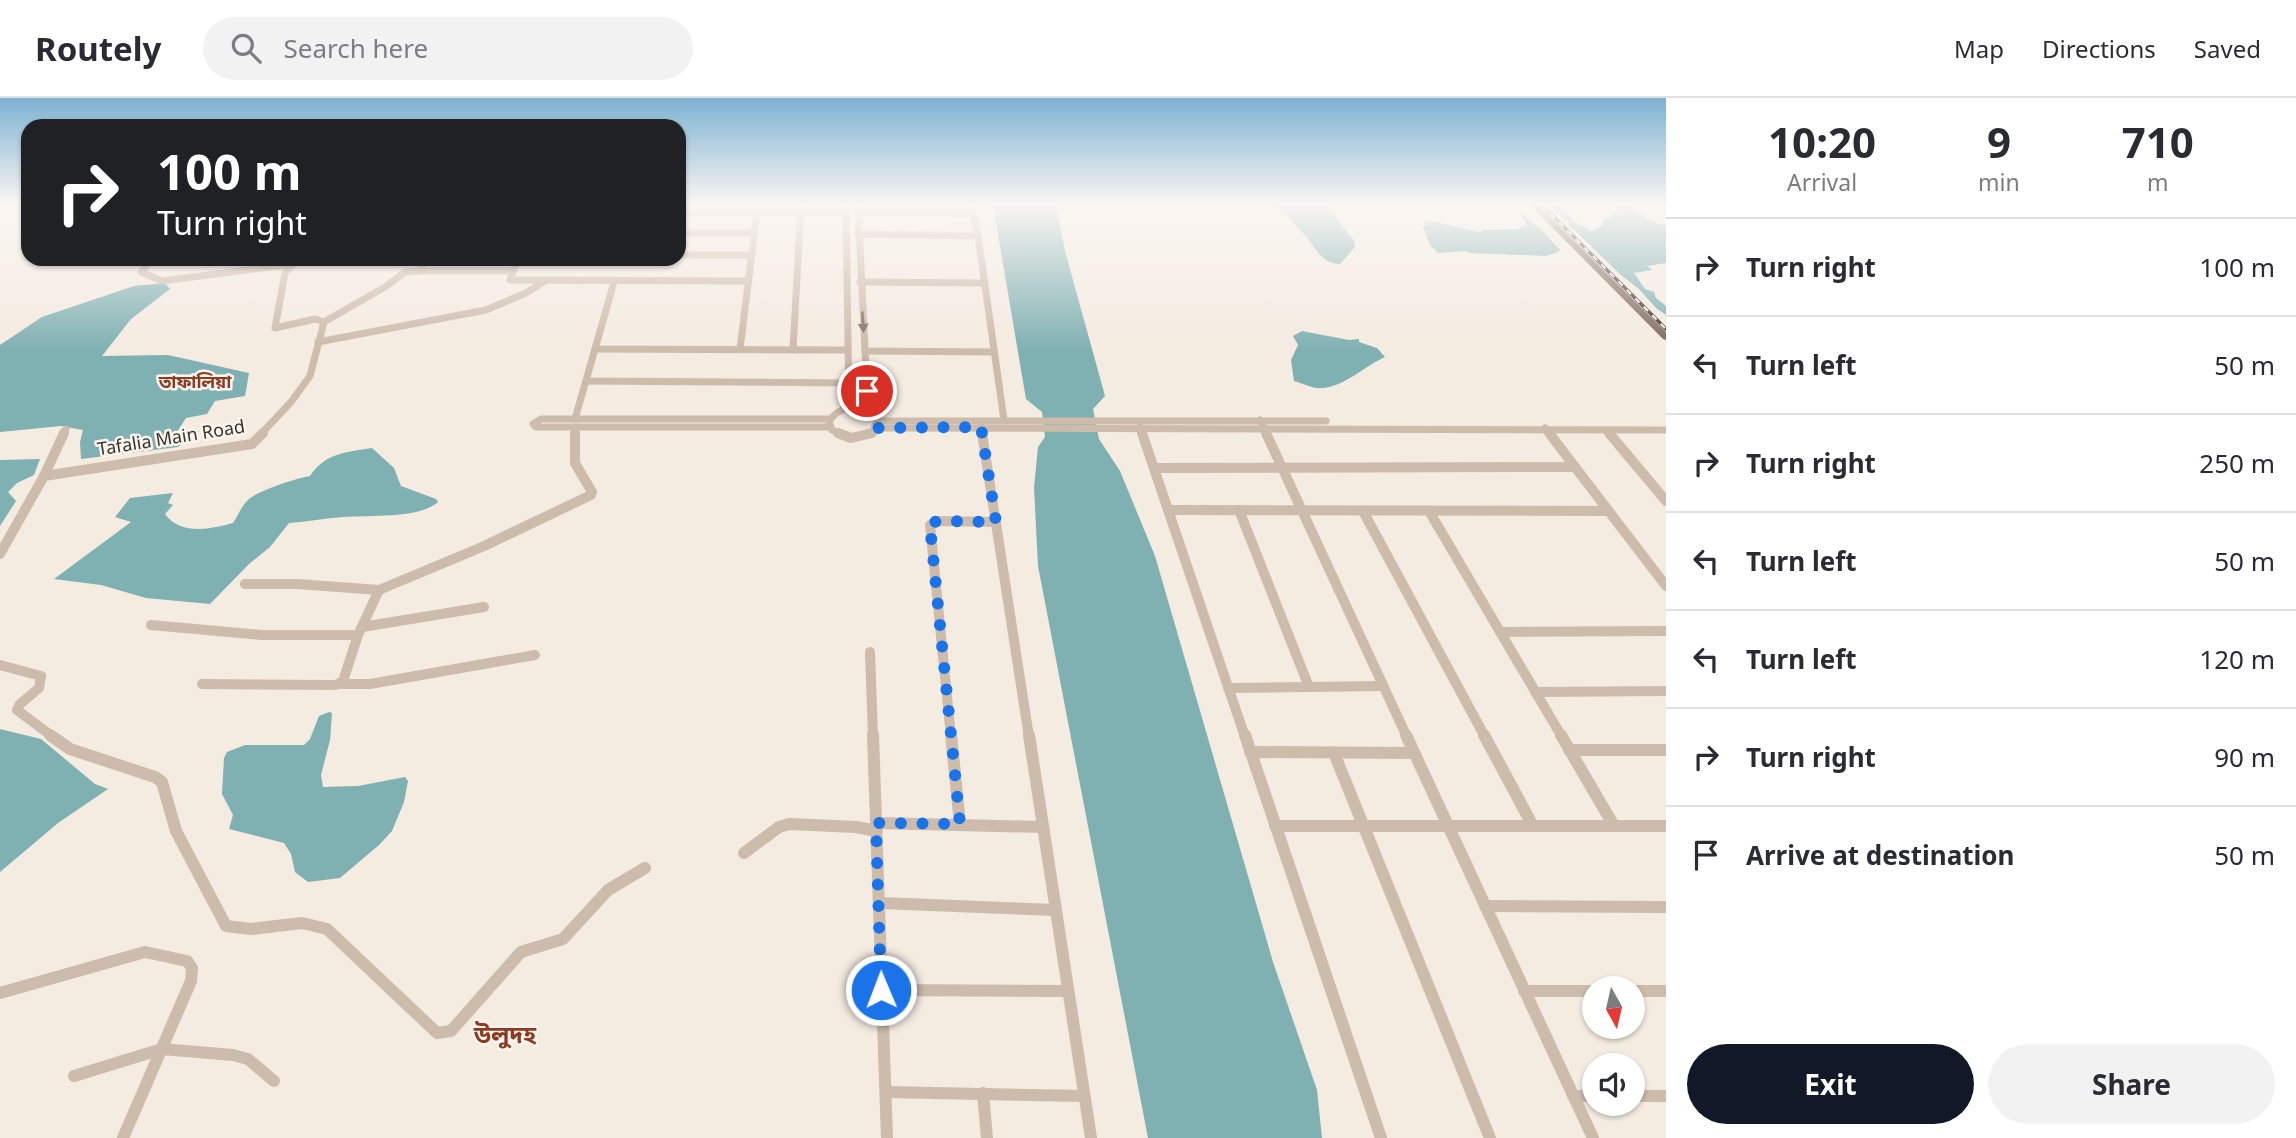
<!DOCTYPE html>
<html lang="en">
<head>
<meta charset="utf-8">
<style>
  :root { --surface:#fff; --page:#f2f2f3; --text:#2b2b33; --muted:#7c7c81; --line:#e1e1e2; --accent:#111827 }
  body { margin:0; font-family:"Noto Sans","Noto Sans Bengali",sans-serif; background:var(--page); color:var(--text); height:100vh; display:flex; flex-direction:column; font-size:26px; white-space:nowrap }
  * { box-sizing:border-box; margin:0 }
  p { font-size:23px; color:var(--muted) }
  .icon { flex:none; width:38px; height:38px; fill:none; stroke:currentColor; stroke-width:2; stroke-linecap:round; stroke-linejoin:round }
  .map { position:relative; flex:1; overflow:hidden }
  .sheet { display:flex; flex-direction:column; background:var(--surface); width:630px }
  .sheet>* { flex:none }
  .guide { position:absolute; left:21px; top:21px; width:665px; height:147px; border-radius:21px; box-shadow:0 2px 5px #0004; background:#202124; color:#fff; overflow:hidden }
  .needle { width:46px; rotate:172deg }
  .buttons { position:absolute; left:1582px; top:878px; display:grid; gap:14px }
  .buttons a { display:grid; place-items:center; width:63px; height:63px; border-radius:50%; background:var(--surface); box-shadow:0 2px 5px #0004; font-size:35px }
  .pin { position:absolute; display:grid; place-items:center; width:60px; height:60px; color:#fff; margin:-30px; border:4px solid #fff; border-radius:50%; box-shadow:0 2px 7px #0007 }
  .me { position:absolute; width:77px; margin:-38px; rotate:359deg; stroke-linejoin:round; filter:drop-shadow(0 0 5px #0008) }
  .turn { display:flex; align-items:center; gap:24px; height:147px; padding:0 21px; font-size:32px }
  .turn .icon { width:91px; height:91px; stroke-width:2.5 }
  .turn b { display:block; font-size:49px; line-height:60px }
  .eta { display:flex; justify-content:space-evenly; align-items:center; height:119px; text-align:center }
  .eta b { font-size:42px; font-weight:700; line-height:49px }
  .button { display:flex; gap:14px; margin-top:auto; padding:14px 21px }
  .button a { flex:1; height:80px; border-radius:42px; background:var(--accent); color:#fff; font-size:28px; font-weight:700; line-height:80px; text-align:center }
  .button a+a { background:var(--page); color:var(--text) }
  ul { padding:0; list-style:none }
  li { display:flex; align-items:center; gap:21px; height:98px; padding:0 21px; border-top:2px solid var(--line) }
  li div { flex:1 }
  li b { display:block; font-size:26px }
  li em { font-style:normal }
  header { display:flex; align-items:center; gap:42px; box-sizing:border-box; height:98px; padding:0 35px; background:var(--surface); border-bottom:2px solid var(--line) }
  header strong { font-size:33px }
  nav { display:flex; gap:38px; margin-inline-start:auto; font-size:24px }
  .search { width:490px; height:63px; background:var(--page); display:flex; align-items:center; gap:18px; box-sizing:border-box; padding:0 24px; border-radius:38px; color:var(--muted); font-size:26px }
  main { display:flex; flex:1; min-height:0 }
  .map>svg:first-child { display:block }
</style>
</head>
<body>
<header>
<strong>Routely</strong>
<div class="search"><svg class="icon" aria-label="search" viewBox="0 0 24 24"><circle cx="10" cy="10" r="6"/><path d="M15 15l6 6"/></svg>Search here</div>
<nav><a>Map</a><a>Directions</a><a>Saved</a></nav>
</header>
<main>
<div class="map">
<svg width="1666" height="1040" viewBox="0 0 1666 1040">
  <rect width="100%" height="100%" fill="#f4ebe1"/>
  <g fill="#7fb0b2">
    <polygon points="993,107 1056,107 1065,153 1105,298 1093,311 1099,341 1120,373 1155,458 1273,864 1317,992 1322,1040 1148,1040 1038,468 1034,390 1038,349 1045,339 1042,314 1026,301"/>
    <path d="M1274 107H1326L1354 143 1355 149 1340 166C1319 165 1316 148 1303 135 1295 126 1283 113 1274 107Z"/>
    <path d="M1551 107H1560L1574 124 1592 133 1603 127V122L1611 119V116L1618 113 1617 107C1640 107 1645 126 1666 127V165L1647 168 1652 172 1634 175 1645 191 1654 194 1656 200 1666 208V217L1656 210 1639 191 1622 178 1567 125 1572 124 1562 120Z"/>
    <polygon points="1518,113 1542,132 1560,152 1558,154 1546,158 1471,155 1463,153 1438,155 1430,147 1423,129 1426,127 1424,124 1431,123 1479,134 1483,134 1481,132 1517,131 1527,127"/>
    <polygon points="165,185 170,191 131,221 102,258 168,257 249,275 245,298 215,303 207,316 186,320 177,334 199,333 178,349 81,361 80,344 83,332 61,328 0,334 0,247 42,219 134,188"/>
    <path d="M1302 233 1349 242 1359 241V244L1377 250 1385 259C1366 267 1343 290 1321 290 1313 291 1302 285 1294 283L1291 262 1298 247 1293 238Z"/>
    <path d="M372 350 394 370 401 388 436 401 438 404C419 421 368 417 343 419 325 420 307 424 289 425L270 449 249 466 210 506 146 500 101 487 54 481 131 424 115 419 130 400 173 395 168 405 173 407 165 416C181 438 211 431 233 425 238 418 242 407 248 402 257 393 297 380 310 378 325 355 347 354 372 350Z"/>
    <polygon points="40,361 34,377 17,385 8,394 16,403 0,428 0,362"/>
    <polygon points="329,614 332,615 330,642 321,677 323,689 358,688 405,679 408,683 404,704 392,733 379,747 340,780 308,784 295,774 291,756 284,745 229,731 233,717 222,696 224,660 227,654 245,647 304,647 310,641 319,618"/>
    <polygon points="0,631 41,641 95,686 108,691 58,725 0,774"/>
  </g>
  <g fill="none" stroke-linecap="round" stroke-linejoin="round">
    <g stroke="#cdbbac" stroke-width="7">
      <polyline points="846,107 849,310"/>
      <polyline points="858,107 868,313"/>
      <polyline points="971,107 978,138 1004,322"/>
      <polyline points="679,114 846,114"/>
      <polyline points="858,114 972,115"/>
      <polyline points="679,135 755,135"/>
      <polyline points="858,136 978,138"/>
      <polyline points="679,157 752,157"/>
      <polyline points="153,161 141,174 162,183 293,166 285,175 275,230 315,221 324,224"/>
      <polyline points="518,161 510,182 749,183"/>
      <polyline points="420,173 513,173"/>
      <polyline points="614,184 595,251 848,252"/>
      <polyline points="860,184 984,185"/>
      <polyline points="318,244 486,212 526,195 545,183"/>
      <polyline points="740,251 757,114"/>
      <polyline points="793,252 801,107"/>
      <polyline points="865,253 994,254"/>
      <polyline points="586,283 849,285"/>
      <polyline points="575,321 595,251"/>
      <polyline points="830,321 541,321 533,326 536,329 831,329"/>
      <polyline points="1260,322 1267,336"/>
      <polyline points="877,323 1326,323"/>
      <polyline points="575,329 575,336"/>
      <polyline points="981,329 982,336"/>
      <polyline points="1140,329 1142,336"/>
      <polyline points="876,330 1666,332"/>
      <polyline points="1545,330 1550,336"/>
      <polyline points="1608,333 1611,336"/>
      <polyline points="63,336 66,331"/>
      <polyline points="261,336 291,304 310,278 324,224 385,189 405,174 420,173 426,161"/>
      <path d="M842 336 832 332 829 324C839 306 867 304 877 323L872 335 866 336"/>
    </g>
    <g stroke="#cdbbac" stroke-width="10">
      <polyline points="838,335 851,340 872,335"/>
      <polyline points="982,335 1029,639"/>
      <polyline points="1142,335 1245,639"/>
      <polyline points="1266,335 1407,639"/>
      <polyline points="1549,335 1666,488"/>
      <polyline points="1609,335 1666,403"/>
      <polyline points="1154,370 1575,369"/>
      <polyline points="44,378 64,335"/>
      <polyline points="1168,412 1608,413"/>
      <polyline points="1239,412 1309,589"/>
      <polyline points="1363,413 1485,639"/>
      <polyline points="1429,413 1562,639"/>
      <polyline points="0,456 44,378 252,346 263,335"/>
      <polyline points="245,486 297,486 379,492"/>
      <polyline points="151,527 262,537 358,537 379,492 482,449 591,397 592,394 575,365 575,335"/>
      <polyline points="362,529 484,509"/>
      <polyline points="1500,534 1666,533"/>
      <polyline points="870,554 873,639"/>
      <polyline points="0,567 41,578 39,590 20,606 17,612 53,639"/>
      <polyline points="202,586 336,587 343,583 358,537"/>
      <polyline points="341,586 370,586 535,557"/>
      <polyline points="1228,590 1383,588"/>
      <polyline points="1535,594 1666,593"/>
      <polyline points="951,639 930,427 938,423 996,424"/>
    </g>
    <g stroke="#cdbbac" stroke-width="12">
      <polyline points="50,637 70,651 155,679 162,684 176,733 226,828 251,831 302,825 327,831 437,935 451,933 521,854 563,841 608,792 645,770"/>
      <polyline points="873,637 887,1040"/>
      <polyline points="951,637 960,726"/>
      <polyline points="1029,637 1091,1040"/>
      <polyline points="1245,637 1381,1040"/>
      <polyline points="1406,637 1593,1040"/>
      <polyline points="1484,637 1533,728"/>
      <polyline points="1561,637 1614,728"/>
      <polyline points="1569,652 1666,652"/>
      <polyline points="1250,654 1414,655"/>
      <polyline points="1334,655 1490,1040"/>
      <polyline points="876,725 1043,729"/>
      <polyline points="1275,728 1666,728"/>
      <polyline points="744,755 779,729 789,726 856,729 877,733"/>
      <polyline points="880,805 1055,812"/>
      <polyline points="1485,808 1666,809"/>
      <polyline points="881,892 1068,893"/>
      <polyline points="1524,893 1594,893"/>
      <polyline points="1633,893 1666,893"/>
      <polyline points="0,895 145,854 187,863 192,870 191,883 123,1040"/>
      <polyline points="74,978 162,951 233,957 248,961 274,983"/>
      <polyline points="886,994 1084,998"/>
      <polyline points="983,995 987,1040"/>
      <polyline points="1573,998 1594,998"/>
      <polyline points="1633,998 1666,998"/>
    </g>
    <polygon fill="#7d675c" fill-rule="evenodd" points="1530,107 1538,107 1666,234 1666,242 1663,241"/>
    <defs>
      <polyline id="rail" points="1542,107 1666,231"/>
    </defs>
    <use href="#rail" stroke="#3b302b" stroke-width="3.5"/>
    <use href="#rail" stroke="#fbf5ee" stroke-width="2" stroke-dasharray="6" stroke-linecap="butt"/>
  </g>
  <polygon fill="#ac5a40" points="533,161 546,161 544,168 535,168"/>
  <defs><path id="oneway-solid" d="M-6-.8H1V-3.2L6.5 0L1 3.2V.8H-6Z" transform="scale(1.75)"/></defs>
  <use fill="#7d6f65" href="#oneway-solid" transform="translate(863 224) rotate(86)"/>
  <linearGradient id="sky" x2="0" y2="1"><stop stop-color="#7eb2d2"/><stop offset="0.42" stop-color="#faf6f2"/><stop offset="1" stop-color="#faf6f2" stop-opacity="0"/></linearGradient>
  <rect width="1666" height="253" fill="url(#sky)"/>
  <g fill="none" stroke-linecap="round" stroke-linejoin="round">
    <polyline stroke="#1a73e8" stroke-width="12" stroke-dasharray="0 21.6" points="867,293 868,313 877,323 876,330 981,329 996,424 938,423 930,425 930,428 960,726 876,725 881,892"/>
  </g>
  <g text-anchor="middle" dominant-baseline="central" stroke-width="5" stroke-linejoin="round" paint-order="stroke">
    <g font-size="18" font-weight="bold" fill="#8c3b22" stroke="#fbf5ee">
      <text x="195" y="283">তাফালিয়া</text>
    </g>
    <g font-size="18" fill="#3b302b" stroke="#fbf5ee">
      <text transform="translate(171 339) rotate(-9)">Tafalia Main Road</text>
    </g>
    <g font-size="24" font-weight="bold" fill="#8c3b22" stroke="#fbf5ee">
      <text x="505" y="935">উলুদহ</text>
    </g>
  </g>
</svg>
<div class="buttons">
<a><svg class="needle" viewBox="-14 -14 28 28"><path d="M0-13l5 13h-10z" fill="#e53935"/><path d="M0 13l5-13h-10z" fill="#7c7c81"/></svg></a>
<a><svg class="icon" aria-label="sound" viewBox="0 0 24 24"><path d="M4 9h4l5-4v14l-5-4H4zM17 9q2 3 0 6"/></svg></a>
</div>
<div class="pin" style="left:867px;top:293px;background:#d93025"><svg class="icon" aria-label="arrive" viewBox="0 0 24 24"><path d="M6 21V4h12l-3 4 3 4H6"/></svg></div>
<svg class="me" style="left:881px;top:892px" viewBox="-20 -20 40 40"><circle r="17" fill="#1a73e8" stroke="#fff" stroke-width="3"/><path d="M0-11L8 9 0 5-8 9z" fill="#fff"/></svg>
<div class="guide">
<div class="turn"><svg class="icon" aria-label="right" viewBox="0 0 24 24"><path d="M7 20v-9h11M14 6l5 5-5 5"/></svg><div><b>100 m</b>Turn right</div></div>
</div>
</div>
<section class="sheet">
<div class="eta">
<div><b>10:20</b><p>Arrival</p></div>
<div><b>9</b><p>min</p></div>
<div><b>710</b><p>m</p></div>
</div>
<ul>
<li><svg class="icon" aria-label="right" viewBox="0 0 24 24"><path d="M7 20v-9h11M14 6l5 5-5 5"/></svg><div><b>Turn right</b></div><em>100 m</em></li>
<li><svg class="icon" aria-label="left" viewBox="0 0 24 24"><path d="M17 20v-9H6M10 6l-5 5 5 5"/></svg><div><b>Turn left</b></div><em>50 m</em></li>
<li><svg class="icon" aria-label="right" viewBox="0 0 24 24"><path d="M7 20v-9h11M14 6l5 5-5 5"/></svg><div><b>Turn right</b></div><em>250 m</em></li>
<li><svg class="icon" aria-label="left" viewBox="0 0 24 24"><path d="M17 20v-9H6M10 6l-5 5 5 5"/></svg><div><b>Turn left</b></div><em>50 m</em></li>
<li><svg class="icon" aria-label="left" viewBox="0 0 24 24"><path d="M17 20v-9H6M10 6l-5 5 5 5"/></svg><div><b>Turn left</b></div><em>120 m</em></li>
<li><svg class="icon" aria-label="right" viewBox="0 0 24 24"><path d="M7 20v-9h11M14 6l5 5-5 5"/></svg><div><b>Turn right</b></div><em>90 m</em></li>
<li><svg class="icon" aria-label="arrive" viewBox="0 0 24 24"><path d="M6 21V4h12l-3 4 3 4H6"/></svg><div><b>Arrive at destination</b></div><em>50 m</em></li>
</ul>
<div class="button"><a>Exit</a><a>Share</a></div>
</section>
</main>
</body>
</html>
